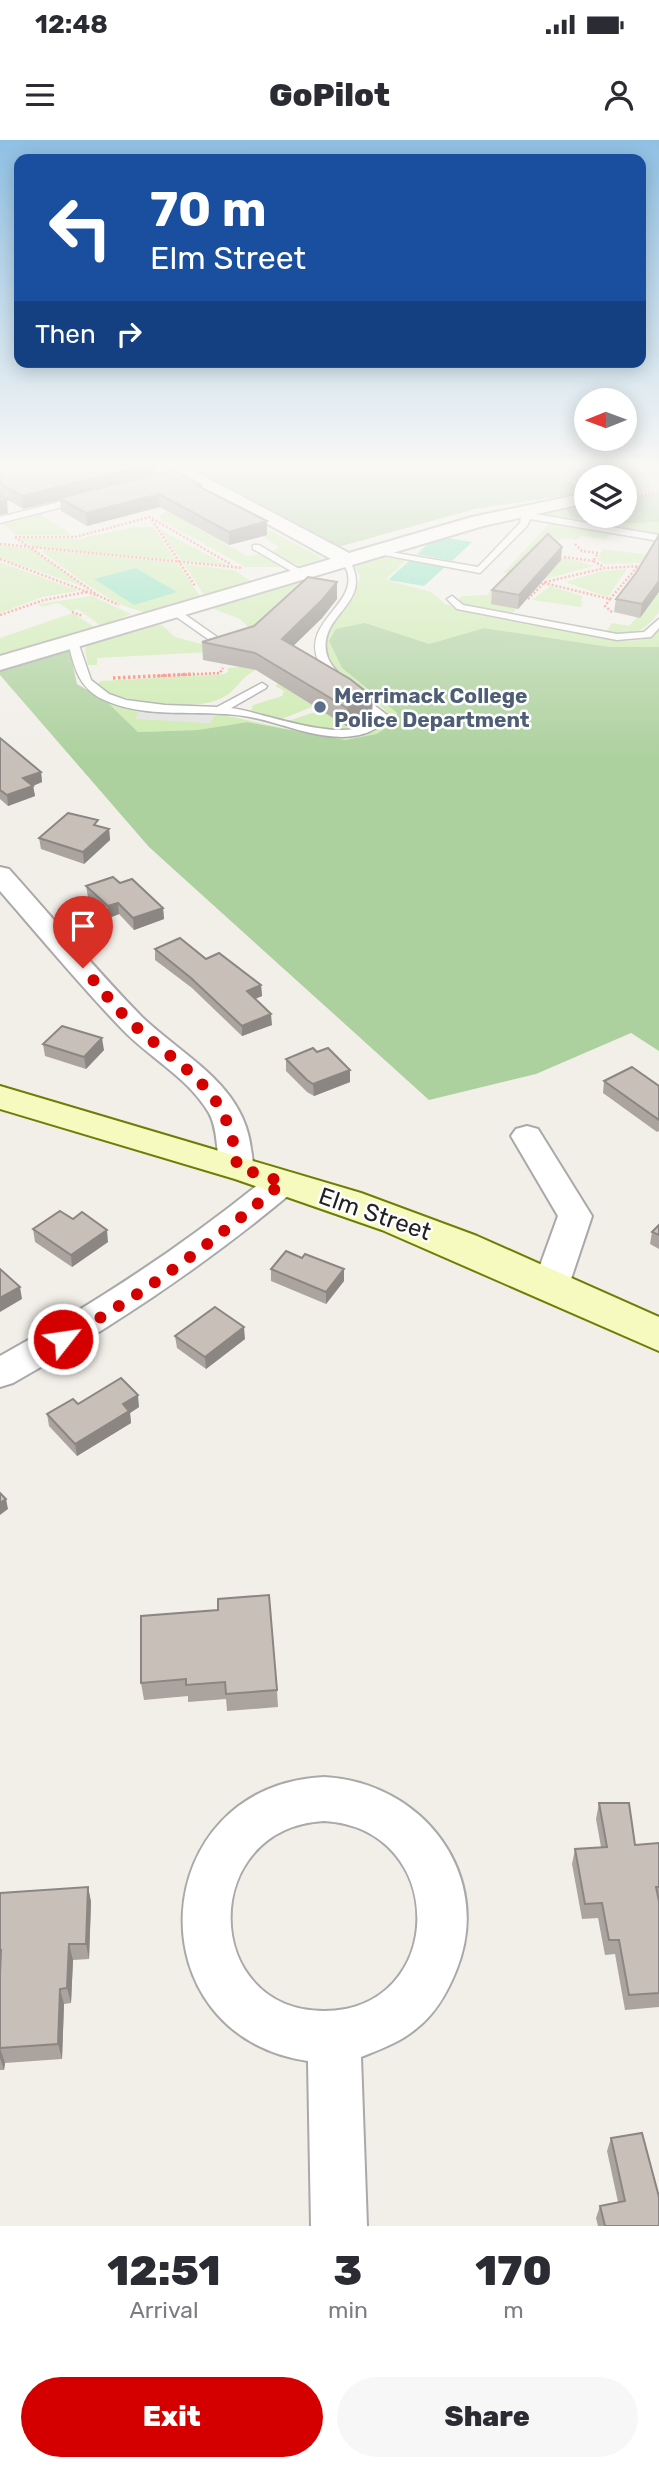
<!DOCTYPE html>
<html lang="en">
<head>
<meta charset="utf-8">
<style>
  :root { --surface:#fff; --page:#f7f7f7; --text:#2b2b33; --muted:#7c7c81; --accent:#d40000 }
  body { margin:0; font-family:Rubik,sans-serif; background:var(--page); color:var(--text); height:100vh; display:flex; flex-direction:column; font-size:26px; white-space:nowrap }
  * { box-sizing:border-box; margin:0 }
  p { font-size:23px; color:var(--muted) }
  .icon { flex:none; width:38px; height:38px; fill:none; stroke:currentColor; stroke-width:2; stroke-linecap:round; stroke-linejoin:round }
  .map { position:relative; height:2086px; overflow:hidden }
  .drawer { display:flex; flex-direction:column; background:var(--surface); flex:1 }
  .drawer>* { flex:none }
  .banner { position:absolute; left:14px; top:14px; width:632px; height:214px; border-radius:14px; box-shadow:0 4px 18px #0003; background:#1a4fa0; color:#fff; overflow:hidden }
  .needle { width:46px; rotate:269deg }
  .fabs { position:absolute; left:574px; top:248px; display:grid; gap:14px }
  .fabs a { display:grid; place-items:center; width:63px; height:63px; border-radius:50%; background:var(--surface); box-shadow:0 4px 18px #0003; font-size:35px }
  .pin { position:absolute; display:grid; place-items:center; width:60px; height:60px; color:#fff; margin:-72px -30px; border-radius:50% 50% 50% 0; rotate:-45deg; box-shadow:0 0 7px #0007 }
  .pin .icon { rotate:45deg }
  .me { position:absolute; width:77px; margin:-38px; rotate:60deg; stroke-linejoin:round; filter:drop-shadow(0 0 5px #0008) }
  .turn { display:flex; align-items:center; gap:24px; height:147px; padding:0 21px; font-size:32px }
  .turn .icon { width:91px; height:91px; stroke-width:2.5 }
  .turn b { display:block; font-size:49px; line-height:60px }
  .then { display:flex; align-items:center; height:66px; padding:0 21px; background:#0003; gap:14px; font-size:26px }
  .eta { display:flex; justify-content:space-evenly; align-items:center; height:119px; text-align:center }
  .eta b { font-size:42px; font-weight:800; line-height:49px }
  .action { display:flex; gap:14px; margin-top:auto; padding:14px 21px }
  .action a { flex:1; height:80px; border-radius:42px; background:var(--accent); color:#fff; font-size:28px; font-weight:800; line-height:80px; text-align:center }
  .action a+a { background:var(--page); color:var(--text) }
  .status { display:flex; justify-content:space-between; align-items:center; height:49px; padding:0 35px; background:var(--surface); direction:ltr }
  .status svg { height:19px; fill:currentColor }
  header { display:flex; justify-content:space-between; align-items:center; height:91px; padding:0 21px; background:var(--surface); font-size:32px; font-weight:800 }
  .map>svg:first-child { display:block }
</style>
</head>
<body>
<div class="status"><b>12:48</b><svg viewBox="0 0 49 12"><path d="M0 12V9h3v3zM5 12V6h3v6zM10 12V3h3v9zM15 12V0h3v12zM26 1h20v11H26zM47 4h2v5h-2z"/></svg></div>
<header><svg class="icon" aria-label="menu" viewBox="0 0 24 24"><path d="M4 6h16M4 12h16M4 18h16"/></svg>GoPilot<svg class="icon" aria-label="person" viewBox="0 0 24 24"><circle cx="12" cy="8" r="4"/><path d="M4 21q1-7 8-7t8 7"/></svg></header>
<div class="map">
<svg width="659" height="2086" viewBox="0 0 659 2086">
  <rect width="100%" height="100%" fill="#f2efe9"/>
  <g fill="#cdebb0">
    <polygon points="565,368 571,377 614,384 659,382 659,396 537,376 534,373"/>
    <polygon points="167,371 247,416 259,414 281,427 245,427 161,380 159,375"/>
    <polygon points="41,374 72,395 17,395 3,384"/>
    <polygon points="550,383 611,394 606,400 581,396 576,400 561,398 557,402 551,401 555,426 563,417 594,426 545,439 503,433"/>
    <polygon points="134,387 153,387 176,420 34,407 20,398 79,399"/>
    <polygon points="159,389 229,426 182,421"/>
    <polygon points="269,390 320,417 321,419 295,427 270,413 279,407 262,396 267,394 263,392"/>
    <polygon points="0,405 31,409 87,448 0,418"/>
    <polygon points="603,409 649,415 643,423 605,424 597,420"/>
    <path d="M45 410 178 423 201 458C186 462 169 470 153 472 121 475 68 430 42 412Z"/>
    <path d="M378 416 406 420 386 440 431 452 445 464 471 473 627 501 642 500 659 490V507H610L484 488 429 504 398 496 342 528 397 573V582L376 594 344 600 247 582 198 590 138 592 107 562 141 569 136 578 210 583 215 574C261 579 353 616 389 580V575C371 549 308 534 327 490 338 467 354 467 360 436L352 423Z"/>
    <polygon points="0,422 79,451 42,457 0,473"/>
    <polygon points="184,424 234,430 251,441 204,455"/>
    <polygon points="627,429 608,457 565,442 602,431"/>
    <polygon points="508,437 492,463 516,469 511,475 465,466 458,459 463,456 487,455 500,440"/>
    <polygon points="302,438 320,442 250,489 240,479 214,469 214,465"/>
    <polygon points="550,446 582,456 581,467 532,460"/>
    <path d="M659 453V472C644 493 631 497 606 492L612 483 629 486Z"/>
    <polygon points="92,456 131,474 101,486 78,469 71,471 58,463 42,467 38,464"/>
    <polygon points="73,473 96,488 0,516 0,498"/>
    <path d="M162 485 175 497 229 511 97 518V525H88L85 509C94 493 144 485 162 485Z"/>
    <path d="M242 527 256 530C243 536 241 543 232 551 207 577 122 563 95 546L101 541 224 534 228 532V528Z"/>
    <polygon points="278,544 314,566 282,579 251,571 253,565 282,556 284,551 275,546"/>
    <polygon points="321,570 347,586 375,576 371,584 336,590 288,581"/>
  </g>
  <g fill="#add19e">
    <polygon points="182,325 549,325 580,349 581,353 475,369 338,407"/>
    <polygon points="659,353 659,382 614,384 571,377 565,368 586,365 586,376 625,376 625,359"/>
    <polygon points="365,483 429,504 484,488 610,507 659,507 659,911 631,893 536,934 429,960 149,707 0,535 0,527 69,508 77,544 107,562 138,592 198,590 247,582 345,600 376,594 397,582 397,573 342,528 329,501 336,489"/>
  </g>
  <g fill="#88e0be">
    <polygon points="437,396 472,402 452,421 417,414"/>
    <polygon points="410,420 446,426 424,446 388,440"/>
    <polygon points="136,428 177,452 134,465 94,439"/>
  </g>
  <g fill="#e2e2e2">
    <polygon points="659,325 659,351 625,356 625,338 586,338 586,358 580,349 546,326"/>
    <polygon points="141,569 215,574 210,583 135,579"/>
  </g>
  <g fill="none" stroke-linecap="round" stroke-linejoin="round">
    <defs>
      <g id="service">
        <polygon points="79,357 83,360 82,362 0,383 0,377"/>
        <polygon points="517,371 659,395 659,401 530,379 527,386 480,433 368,412 373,409 478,427 520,383 521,377 513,374"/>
        <polygon points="253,405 259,405 306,433 298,435 253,409"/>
        <path d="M345 417 348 418C378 465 313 474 328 518 331 526 339 533 344 540L339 543 335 542C330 536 321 528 318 520 303 483 354 465 348 435 348 430 343 424 340 420Z"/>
        <polygon points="452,456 463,465 617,494 644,492 659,479 659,488 651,497 617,500 457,469 447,459"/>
        <polygon points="171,469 177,469 217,497 208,499 171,473"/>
        <path d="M73 499 78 502 91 540 109 554 126 560 165 565 217 567 262 543 267 546 266 548 231 568C264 572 355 610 376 576L352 556 351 554 356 551 387 575C379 592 361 596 342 597 308 597 277 581 244 576 198 569 145 580 102 559 78 547 74 526 68 502Z"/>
      </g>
      <g id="minor">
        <polygon points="161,325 183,325 349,413 472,377 586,353 586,363 483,386 0,530 0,516 331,419"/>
        <path d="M0 727 9 729C53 778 96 830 142 877 184 917 244 945 251 1009 253 1020 254 1026 249 1035L237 1038 225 1035C214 1017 220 993 209 973 187 936 149 918 121 888 79 844 40 797 0 751Z"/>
        <polygon points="527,986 538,989 592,1076 569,1145 564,1154 551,1158 538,1154 533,1145 558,1076 511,996 516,989"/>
        <path d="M283 1031 295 1034 300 1042 295 1050C207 1124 113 1187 13 1243L0 1247V1216C96 1163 186 1104 271 1034Z"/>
        <path d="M324 1637C423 1642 495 1736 456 1831 447 1853 436 1873 417 1888 401 1902 381 1909 361 1917L367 2086H311L308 1921C132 1895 145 1646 324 1637ZM324 1681C450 1688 447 1871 324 1871 201 1871 198 1688 324 1681Z"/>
      </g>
      <polygon id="secondary" points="0,946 361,1053 477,1096 659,1177 659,1211 382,1090 235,1039 0,969"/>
    </defs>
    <use href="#service" stroke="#a9a9a9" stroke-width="3"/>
    <use href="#minor" stroke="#a9a9a9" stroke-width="4"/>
    <use href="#secondary" stroke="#707d05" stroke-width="4"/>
    <g stroke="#fa8072" stroke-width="2.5" stroke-dasharray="2 2" stroke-linecap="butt">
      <polyline points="625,358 659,352"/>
      <polyline points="152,380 195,446"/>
      <polyline points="15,397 75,397 150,377 232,425"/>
      <polyline points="15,397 99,456 119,465"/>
      <polyline points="0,404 243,428"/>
      <polyline points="575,404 582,411 598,413 593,421 604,427"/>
      <polyline points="564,417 593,421"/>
      <polyline points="0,419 98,456"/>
      <polyline points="536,441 610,459 605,466 613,473"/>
      <polyline points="528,459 545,442 605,428 643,426"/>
      <polyline points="610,459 638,426"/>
      <polyline points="72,472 83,476"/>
      <polyline points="0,475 44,460 87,452"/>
      <polyline points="157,536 220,533 223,528"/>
    </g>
    <polyline stroke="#fa8072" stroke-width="3.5" stroke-dasharray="2.5 2.5" stroke-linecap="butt" points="113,538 194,534"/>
    <use href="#service" fill="#fff" fill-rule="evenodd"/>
    <use href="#minor" fill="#fff" fill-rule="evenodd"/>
    <use href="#secondary" fill="#f7fabf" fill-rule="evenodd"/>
  </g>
  <g fill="#aba49e">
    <polygon points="0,325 156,325 157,334 201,348 267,381 267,395 229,405 160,367 87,386 61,371 60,360 23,369 0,355 8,373 0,375"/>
    <polygon points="659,395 640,478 614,472 616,459 636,433"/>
    <polygon points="561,420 518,469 491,464 492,450"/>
    <polygon points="337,459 322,478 293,506 372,575 346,586 256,530 203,520 202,502"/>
    <polygon points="0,598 41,632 42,642 33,646 35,656 8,666 0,659"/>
    <polygon points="109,689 110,700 84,724 41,709 39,698"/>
    <polygon points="120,743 163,768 164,779 134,790 119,774 109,778 88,757 86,746"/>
    <polygon points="155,809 206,819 261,845 262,856 255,859 272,885 242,896 192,848 155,820"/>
    <polygon points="43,904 104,910 86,929 45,916"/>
    <polygon points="317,912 350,930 350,942 314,956 307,952 286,931 286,919"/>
    <polygon points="604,941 659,946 659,991 657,992 603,953"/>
    <polygon points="659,1085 659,1109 650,1104 652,1092"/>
    <polygon points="33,1089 108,1102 72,1127 35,1102"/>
    <polygon points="271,1129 344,1141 326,1164 271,1141"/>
    <polygon points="175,1196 245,1199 206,1229 177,1208"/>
    <polygon points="78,1264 139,1267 130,1273 131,1283 77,1316 49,1286 47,1274"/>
    <polygon points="141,1476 277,1550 278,1567 227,1571 226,1559 188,1562 188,1556 144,1560 141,1543"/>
    <polygon points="599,1663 635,1705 659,1703 659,1867 625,1870 615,1814 605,1815 598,1778 582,1779 572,1724 575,1709 601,1707 596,1679"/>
    <polygon points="88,1747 91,1762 89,1819 73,1820 71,1863 64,1864 62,1919 5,1923 4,1930 0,1930 0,1753"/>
    <polygon points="611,1998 659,2086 598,2086 596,2078 600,2066 618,2062 607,2011"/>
  </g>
  <g fill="#8b8681">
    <polygon points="147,325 156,325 157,336 59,358 60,360 23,369 22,356"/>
    <polygon points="159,354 160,367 87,386 86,373"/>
    <polygon points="7,360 8,373 0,375 0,361"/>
    <polygon points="267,381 267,395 229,405 229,392"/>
    <polygon points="562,407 561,420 518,469 519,455"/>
    <polygon points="659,441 659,452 640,478 642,464"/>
    <polygon points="337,442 337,459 322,478 282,517 282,499"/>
    <polygon points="373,557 372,575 346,586 347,568"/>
    <polygon points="41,632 42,642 25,649 23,638"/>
    <polygon points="33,646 35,656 8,666 7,655"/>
    <polygon points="109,689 110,700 84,724 83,712"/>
    <polygon points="118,763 119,774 109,778 108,766"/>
    <polygon points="163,768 164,779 134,790 133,778"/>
    <polygon points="261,845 262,856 247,862 247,851"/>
    <polygon points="271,874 272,885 242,896 242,886"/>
    <polygon points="102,898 104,910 86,929 84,917"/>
    <polygon points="350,930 350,942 314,956 313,944"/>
    <polygon points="107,1090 108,1102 72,1127 71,1115"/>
    <polygon points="344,1129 344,1141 326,1164 326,1152"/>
    <polygon points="20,1147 22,1159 0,1172 0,1158"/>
    <polygon points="244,1187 245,1199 206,1229 205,1217"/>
    <polygon points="138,1255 139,1267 130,1273 131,1283 77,1316 75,1304 123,1264"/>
    <polygon points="6,1359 8,1369 0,1375 0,1363"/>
    <polygon points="88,1747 91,1762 89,1819 86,1804"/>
    <polygon points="69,1804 73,1820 71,1863 67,1848"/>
    <polygon points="60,1849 64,1864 62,1919 58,1904"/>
    <polygon points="0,1908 5,1923 4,1930 0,1918"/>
  </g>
  <g fill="#c7bfb8" stroke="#8b8681" stroke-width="2">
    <polygon points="0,325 147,325 22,356 0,343"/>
    <polygon points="174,330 201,345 198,346 267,381 229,392 159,354 86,373 59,358"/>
    <polygon points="0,355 7,360 0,361"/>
    <polygon points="548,394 562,407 519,455 492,450"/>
    <polygon points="659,395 659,441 642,464 616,459 636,433"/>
    <polygon points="308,437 337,442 322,460 282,499 350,539 373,557 347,568 255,513 202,502 254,486"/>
    <polygon points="0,598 41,632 23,638 33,646 7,655 0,650"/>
    <polygon points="68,673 98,680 94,685 109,689 83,712 39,698"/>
    <polygon points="113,737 120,743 132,739 163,768 133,778 118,763 108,766 86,746"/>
    <polygon points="180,798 206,819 219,813 261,845 247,851 271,874 242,886 191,838 155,809"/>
    <polygon points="62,886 102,898 84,917 43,904"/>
    <polygon points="313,908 317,912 328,908 350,930 313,944 307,940 286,919"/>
    <polygon points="632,927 659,946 659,980 604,941"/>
    <polygon points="60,1071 73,1079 82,1072 107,1090 71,1115 33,1089"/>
    <polygon points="659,1085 659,1095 652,1092"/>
    <polygon points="286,1111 302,1118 305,1114 344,1129 326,1152 271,1129"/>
    <polygon points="0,1129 20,1147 0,1158"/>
    <polygon points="215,1167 244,1187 205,1217 175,1196"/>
    <polygon points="121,1238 138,1255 123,1264 129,1271 75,1304 47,1274 73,1259 78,1264"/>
    <polygon points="0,1353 6,1359 0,1363"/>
    <polygon points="269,1455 277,1550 226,1554 225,1542 186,1545 186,1539 141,1543 141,1476 218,1470 218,1459"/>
    <polygon points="599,1663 629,1663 635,1705 659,1703 659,1747 656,1747 659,1761 659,1853 629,1855 619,1800 609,1800 602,1763 585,1764 575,1709 607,1707"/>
    <polygon points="88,1747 86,1804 69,1804 67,1848 60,1849 58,1904 0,1908 0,1834 1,1810 0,1810 0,1753"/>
    <polygon points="642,1993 659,2057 659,2086 605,2086 600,2066 625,2061 611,1998"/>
  </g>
  <linearGradient id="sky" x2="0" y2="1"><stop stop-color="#8fc0e4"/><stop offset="0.53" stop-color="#f9f8f5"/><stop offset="1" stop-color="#f9f8f5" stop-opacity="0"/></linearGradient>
  <rect width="659" height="617" fill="url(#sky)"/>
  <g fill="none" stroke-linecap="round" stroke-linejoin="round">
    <path stroke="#d40000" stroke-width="12" stroke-dasharray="0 21.6" d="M63 1199C142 1156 215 1101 283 1042L237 1027C230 948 186 933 134 885 115 868 100 847 83 828"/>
  </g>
  <circle fill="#5c6f8a" stroke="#fff" stroke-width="2.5" cx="320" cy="567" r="7"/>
  <g text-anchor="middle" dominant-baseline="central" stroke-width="5" stroke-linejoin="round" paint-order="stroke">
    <g font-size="21" font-weight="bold" fill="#4e5e75" stroke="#fff" text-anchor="start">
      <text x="334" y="555">Merrimack College<tspan x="334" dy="24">Police Department</tspan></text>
    </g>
    <g font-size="24" fill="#222" stroke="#fff">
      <text transform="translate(375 1074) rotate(19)">Elm Street</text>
    </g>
  </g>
</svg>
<div class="fabs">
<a><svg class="needle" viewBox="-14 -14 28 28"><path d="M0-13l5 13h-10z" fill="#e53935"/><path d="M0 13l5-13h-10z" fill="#7c7c81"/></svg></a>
<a><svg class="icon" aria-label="layers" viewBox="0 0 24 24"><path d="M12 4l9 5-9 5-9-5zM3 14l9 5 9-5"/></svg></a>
</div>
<div class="pin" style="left:83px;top:828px;background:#d93025"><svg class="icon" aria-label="arrive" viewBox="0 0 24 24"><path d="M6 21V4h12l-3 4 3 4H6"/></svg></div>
<svg class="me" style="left:63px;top:1199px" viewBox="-20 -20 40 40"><circle r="17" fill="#d40000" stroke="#fff" stroke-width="3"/><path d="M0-11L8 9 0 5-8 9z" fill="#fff"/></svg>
<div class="banner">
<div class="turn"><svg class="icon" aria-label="left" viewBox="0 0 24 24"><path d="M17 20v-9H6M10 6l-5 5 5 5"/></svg><div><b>70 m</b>Elm Street</div></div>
<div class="then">Then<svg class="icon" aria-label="right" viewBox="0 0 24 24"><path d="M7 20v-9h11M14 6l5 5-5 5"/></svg></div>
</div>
</div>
<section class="drawer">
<div class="eta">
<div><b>12:51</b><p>Arrival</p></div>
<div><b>3</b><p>min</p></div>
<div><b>170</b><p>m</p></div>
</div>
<div class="action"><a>Exit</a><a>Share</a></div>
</section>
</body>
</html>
